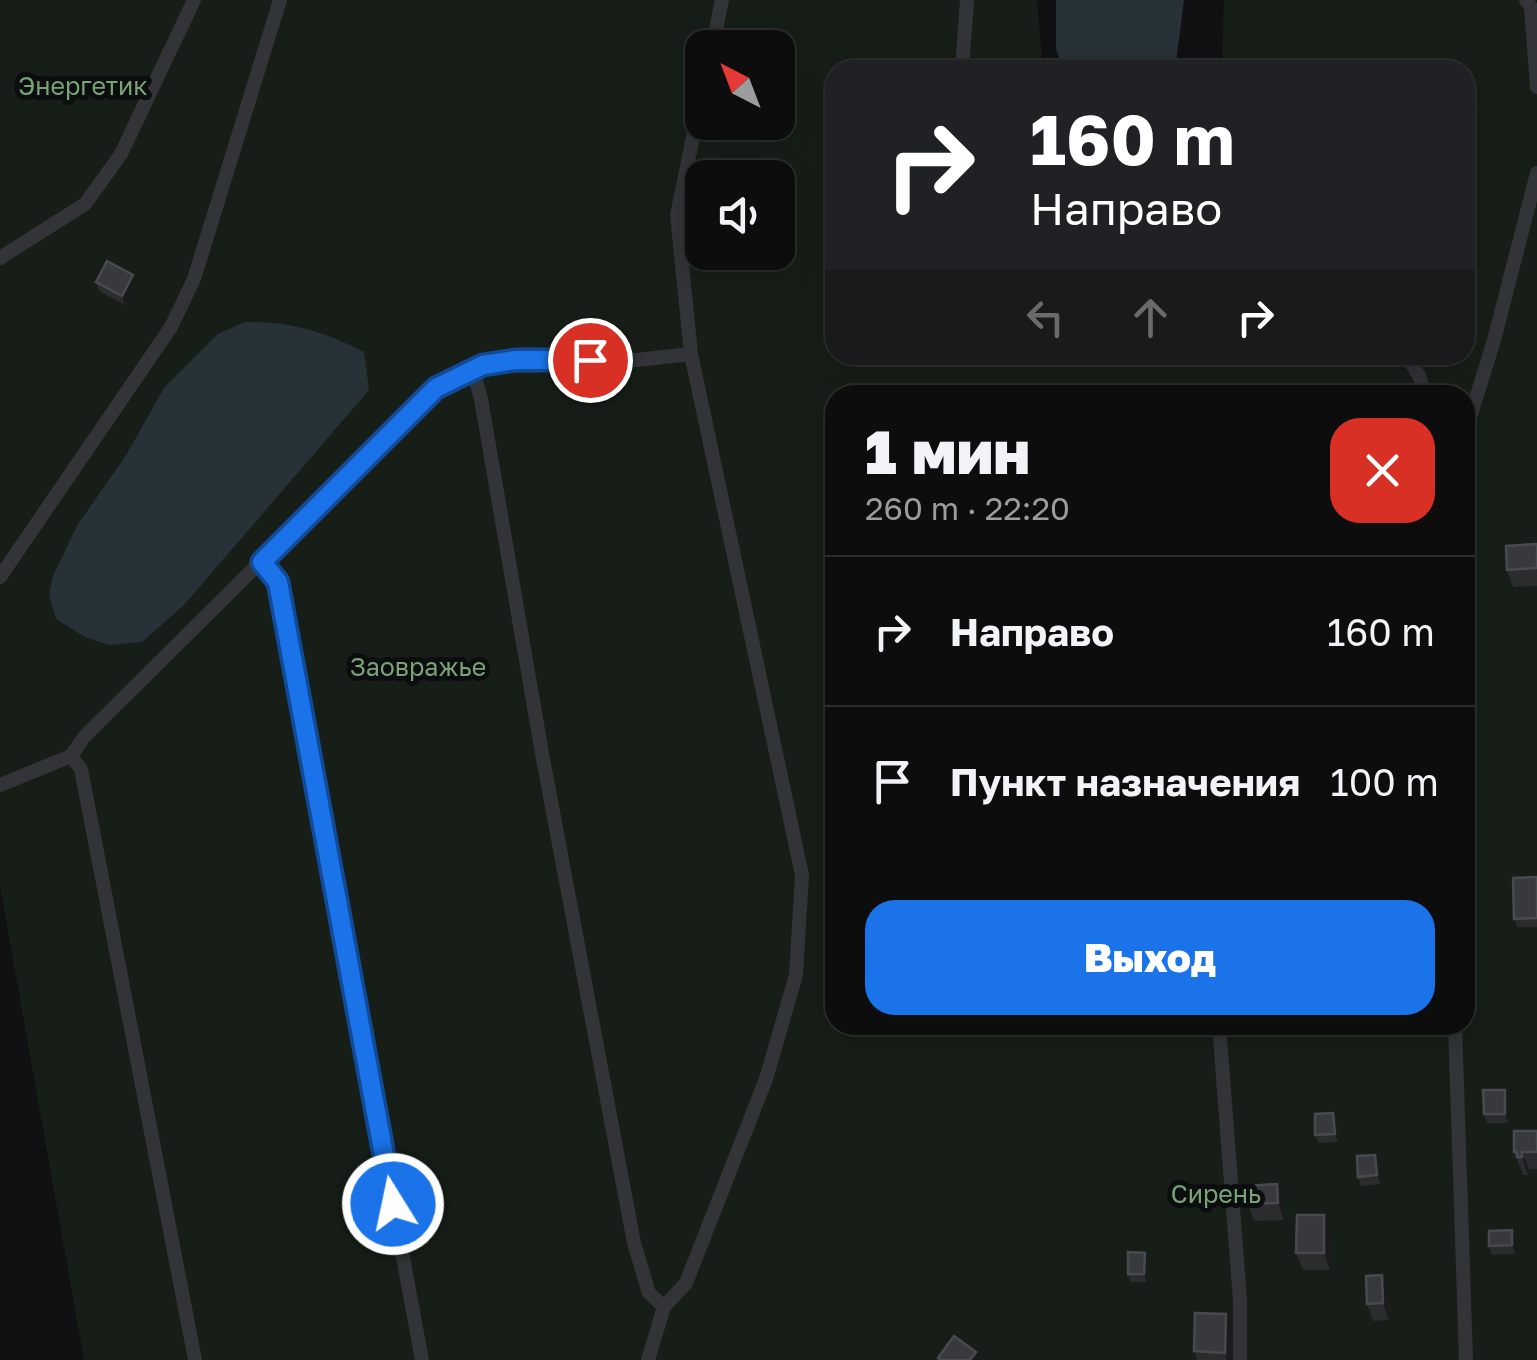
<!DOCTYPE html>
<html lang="ru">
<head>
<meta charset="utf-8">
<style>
  :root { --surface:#0d0d0e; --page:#1b1b1c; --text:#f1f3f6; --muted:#9a9c9e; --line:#2d2d2e; --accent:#1a73e8 }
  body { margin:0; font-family:"Golos Text",sans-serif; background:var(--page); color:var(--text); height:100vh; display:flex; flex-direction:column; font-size:38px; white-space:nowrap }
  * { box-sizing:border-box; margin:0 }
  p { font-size:32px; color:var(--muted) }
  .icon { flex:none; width:55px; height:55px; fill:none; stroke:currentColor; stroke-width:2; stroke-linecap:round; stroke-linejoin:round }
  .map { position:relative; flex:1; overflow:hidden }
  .details { position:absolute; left:825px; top:385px; width:650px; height:650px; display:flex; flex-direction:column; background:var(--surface); border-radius:30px; box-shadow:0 5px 25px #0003,0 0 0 2px var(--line) }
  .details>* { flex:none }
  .guide { position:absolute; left:825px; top:60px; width:650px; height:305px; border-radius:30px; box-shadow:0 5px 25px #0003,0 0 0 2px var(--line); background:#202124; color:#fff; overflow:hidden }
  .needle { width:65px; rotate:318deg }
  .controls { position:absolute; left:685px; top:30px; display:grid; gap:20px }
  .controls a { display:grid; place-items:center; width:110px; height:110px; border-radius:20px; background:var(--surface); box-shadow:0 5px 25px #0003,0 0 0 2px var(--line); font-size:50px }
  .pin { position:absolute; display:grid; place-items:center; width:85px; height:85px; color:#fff; margin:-42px; border:5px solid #fff; border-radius:50%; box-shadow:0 2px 10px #0007 }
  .me { position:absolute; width:110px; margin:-55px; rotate:350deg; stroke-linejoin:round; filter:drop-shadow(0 0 8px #0008) }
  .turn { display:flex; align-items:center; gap:35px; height:210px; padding:0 40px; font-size:45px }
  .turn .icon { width:130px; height:130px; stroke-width:2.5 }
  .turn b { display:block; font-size:70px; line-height:85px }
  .lanes { display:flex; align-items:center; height:95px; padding:0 40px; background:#0003; justify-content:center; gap:50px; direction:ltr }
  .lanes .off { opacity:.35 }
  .round { display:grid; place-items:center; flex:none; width:105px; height:105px; border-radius:30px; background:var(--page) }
  .head { display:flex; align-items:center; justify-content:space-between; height:170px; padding:0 40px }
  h1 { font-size:60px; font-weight:800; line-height:75px }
  .cta { display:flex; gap:20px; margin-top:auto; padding:20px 40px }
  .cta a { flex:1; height:115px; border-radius:30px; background:var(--accent); color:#fff; font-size:40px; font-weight:800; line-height:115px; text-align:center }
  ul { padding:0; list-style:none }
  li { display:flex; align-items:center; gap:30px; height:150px; padding:0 40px; border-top:2px solid var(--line) }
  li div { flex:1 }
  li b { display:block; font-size:38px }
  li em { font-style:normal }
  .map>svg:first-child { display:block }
</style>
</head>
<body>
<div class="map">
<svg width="1537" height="1360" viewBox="0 0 1537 1360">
  <rect width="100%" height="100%" fill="#111113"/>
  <path fill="#171e17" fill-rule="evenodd" d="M0 0H1037L1043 70H835V355H1465V70H1222L1224 0H1537V1360H84L0 886ZM702 48H778V122H702ZM702 178H778V252H702ZM835 395H1465V1025H835Z"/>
  <g fill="#273238">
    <polygon points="1056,0 1184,0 1175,70 1063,70 1056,49"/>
    <path d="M245 322C293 322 322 331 364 352L369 390 184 605 142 642 109 645 85 637 56 619 49 595 53 576 78 524 125 457 164 388 218 334Z"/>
  </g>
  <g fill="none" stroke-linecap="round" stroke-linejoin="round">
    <g stroke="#323438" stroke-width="14">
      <polyline points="1526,0 1531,7 1537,87"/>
      <polyline points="712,48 722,0"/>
      <polyline points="962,70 967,0"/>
      <polyline points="0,258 85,204 121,154 194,0"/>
      <polyline points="1407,355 1420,378 1424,395"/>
      <polyline points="473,370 481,399 543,759 634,1243 649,1293 664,1307"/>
      <polyline points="1465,434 1494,340 1537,173"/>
      <polyline points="262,562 278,582 422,1360"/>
      <polyline points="0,577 171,327 194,279 280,0"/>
      <polyline points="71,756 81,769 195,1360"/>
      <polyline points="0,785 71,756 84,737 436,388 483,365 516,360 627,361 691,354"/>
      <polyline points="1219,1025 1240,1300 1240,1360"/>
      <polyline points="1455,1025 1466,1360"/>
      <polyline points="648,1360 664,1307 686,1283 766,1079 796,975 802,875 691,354 677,215 702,93"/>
    </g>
  </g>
  <g fill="#2a2c2e">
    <polygon points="96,282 136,284 125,305 99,291"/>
    <polygon points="1537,544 1537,586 1513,587 1507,570"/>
    <polygon points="1537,877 1537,927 1517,927 1514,919"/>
    <polygon points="1505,1090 1508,1099 1508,1123 1487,1123 1484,1114"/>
    <polygon points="1333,1113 1336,1121 1338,1142 1319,1143 1315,1135"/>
    <polygon points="1537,1131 1537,1169 1529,1169 1528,1175 1523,1175 1514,1152"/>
    <polygon points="1375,1155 1378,1163 1380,1184 1361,1186 1358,1177"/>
    <polygon points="1277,1184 1284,1201 1284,1220 1254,1221 1248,1204"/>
    <polygon points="1324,1215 1331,1232 1330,1270 1303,1270 1296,1253"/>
    <polygon points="1512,1230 1515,1238 1515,1254 1492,1255 1489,1246"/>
    <polygon points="1148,1261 1147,1282 1131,1282 1128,1274"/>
    <polygon points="1388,1292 1389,1320 1373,1321 1367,1304"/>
    <polygon points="1232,1331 1231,1360 1197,1360 1194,1351"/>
  </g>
  <g fill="#1b1b1d">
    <polygon points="133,275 136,284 125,305 122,296"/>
    <polygon points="1505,1090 1508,1099 1508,1123 1505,1114"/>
    <polygon points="1333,1113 1336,1121 1338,1142 1335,1134"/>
    <polygon points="1522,1152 1529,1169 1528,1175 1522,1157"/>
    <polygon points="1375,1155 1378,1163 1380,1184 1377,1175"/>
    <polygon points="1277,1184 1284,1201 1284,1220 1278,1203"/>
    <polygon points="1324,1215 1331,1232 1330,1270 1324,1253"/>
    <polygon points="1512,1230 1515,1238 1515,1254 1512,1245"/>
    <polygon points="1145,1253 1148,1261 1147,1282 1144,1274"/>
    <polygon points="1382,1275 1388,1292 1389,1320 1383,1303"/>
    <polygon points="1226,1314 1232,1331 1231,1360 1227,1360 1225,1353"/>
    <polygon points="976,1352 979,1360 970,1360"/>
  </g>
  <g fill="#37393d" stroke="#474b50" stroke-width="2.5">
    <polygon points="107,261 133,275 122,296 96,282"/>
    <polygon points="1537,544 1537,568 1507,570 1506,546"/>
    <polygon points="1537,877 1537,918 1514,919 1513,878"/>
    <polygon points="1483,1090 1505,1090 1505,1114 1484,1114"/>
    <polygon points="1333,1113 1335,1134 1315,1135 1315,1114"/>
    <polygon points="1514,1131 1537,1131 1537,1152 1522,1152 1522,1157 1517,1157 1517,1152 1514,1152"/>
    <polygon points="1375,1155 1377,1175 1358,1177 1357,1156"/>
    <polygon points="1277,1184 1278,1203 1248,1204 1247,1186"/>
    <polygon points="1297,1215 1324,1215 1324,1253 1296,1253"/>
    <polygon points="1512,1230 1512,1245 1489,1246 1489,1231"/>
    <polygon points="1128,1252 1145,1253 1144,1274 1128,1274"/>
    <polygon points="1382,1275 1383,1303 1367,1304 1366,1276"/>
    <polygon points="1195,1313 1226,1314 1225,1353 1194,1351"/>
    <polygon points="954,1336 976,1352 970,1360 941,1360 938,1358"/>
  </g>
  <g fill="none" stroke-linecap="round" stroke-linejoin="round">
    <defs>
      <polyline id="route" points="393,1204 278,582 262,562 436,388 483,365 516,360 590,360"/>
    </defs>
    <use href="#route" stroke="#114b97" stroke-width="25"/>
    <use href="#route" stroke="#1a73e8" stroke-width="18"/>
  </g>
  <g text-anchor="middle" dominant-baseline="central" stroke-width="10" stroke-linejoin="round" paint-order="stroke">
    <g font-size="25" fill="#79a376" stroke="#0c0d0e">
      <text x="83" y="85">Энергетик</text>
      <text x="418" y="666">Заовражье</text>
      <text x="1216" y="1193">Сирень</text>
    </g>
  </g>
</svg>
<div class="controls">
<a><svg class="needle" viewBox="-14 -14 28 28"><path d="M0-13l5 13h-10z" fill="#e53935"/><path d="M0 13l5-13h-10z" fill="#9a9c9e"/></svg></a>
<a><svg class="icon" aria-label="sound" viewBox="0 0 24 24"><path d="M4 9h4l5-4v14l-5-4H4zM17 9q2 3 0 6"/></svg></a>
</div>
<div class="pin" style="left:590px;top:360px;background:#d93025"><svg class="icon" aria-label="arrive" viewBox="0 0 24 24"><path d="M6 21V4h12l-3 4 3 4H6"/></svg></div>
<svg class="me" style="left:393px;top:1204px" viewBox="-20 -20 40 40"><circle r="17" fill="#1a73e8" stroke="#fff" stroke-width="3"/><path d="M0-11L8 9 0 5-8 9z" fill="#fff"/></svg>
<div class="guide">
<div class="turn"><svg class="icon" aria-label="right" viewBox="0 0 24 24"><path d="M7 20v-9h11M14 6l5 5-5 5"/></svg><div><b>160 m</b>Направо</div></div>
<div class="lanes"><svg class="icon off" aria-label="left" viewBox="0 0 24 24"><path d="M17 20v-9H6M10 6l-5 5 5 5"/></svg><svg class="icon off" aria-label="ahead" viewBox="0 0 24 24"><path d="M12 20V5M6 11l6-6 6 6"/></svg><svg class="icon" aria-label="right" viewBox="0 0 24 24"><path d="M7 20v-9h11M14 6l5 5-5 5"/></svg></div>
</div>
<section class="details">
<div class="head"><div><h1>1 мин</h1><p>260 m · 22:20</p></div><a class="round" style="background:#d93025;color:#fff"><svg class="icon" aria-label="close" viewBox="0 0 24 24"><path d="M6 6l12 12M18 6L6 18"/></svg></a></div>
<ul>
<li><svg class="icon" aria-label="right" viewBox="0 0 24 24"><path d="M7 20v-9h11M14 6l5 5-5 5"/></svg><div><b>Направо</b></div><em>160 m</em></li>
<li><svg class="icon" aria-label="arrive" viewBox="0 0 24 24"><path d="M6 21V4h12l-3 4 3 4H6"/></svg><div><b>Пункт назначения</b></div><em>100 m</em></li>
</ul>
<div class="cta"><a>Выход</a></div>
</section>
</div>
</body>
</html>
